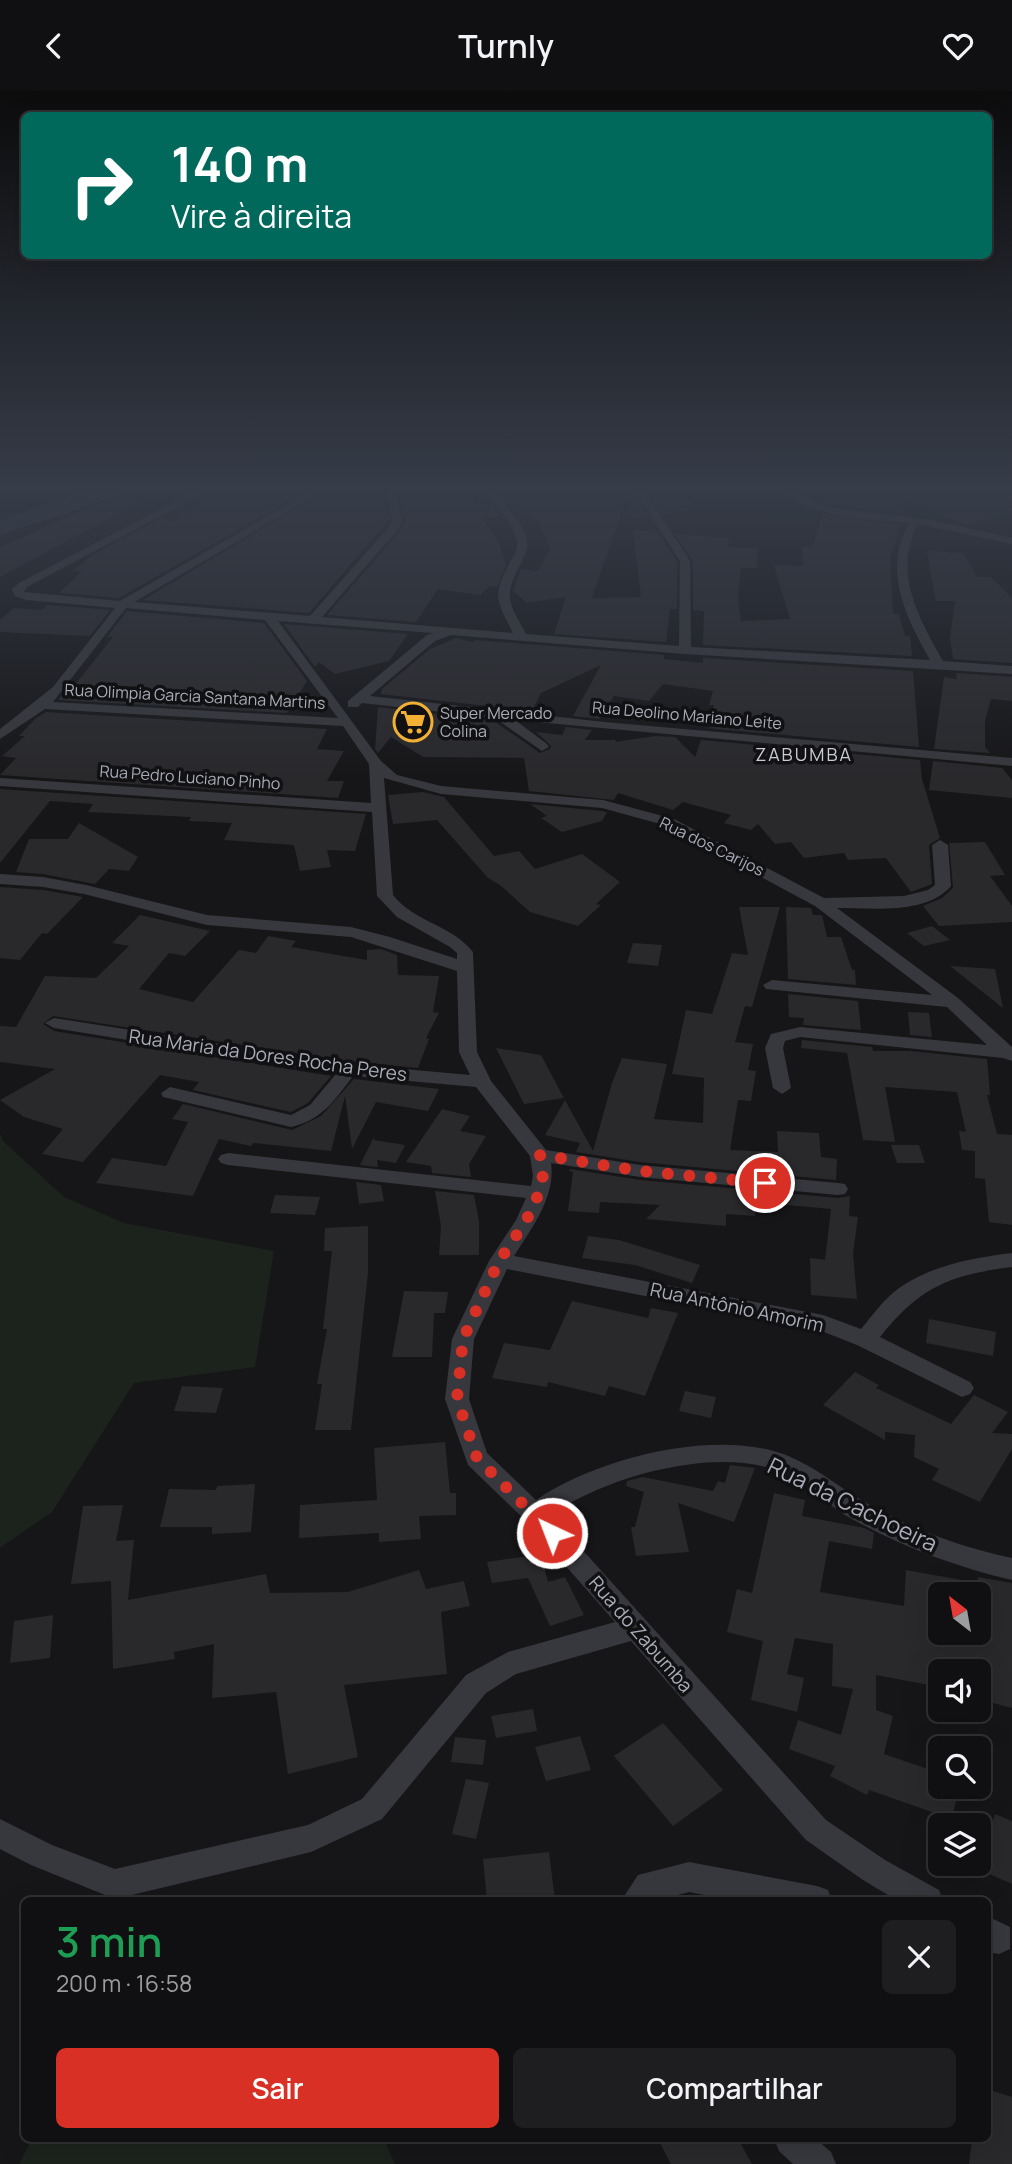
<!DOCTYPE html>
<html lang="pt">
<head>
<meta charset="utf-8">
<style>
  :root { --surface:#101012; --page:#1e1e20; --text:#f1f3f6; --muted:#9c9d9f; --line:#303032; --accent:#d93025 }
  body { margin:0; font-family:Manrope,sans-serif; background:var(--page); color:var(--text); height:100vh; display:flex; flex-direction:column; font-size:26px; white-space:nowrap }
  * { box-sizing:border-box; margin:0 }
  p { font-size:23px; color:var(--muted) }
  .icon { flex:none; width:38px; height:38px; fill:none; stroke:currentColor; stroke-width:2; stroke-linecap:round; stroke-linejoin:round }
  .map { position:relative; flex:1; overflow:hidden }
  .panel { position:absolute; left:21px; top:1806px; width:970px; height:245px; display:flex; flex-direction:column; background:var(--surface); border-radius:10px; box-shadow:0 7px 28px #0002,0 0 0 2px var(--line) }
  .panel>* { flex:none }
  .guide { position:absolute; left:21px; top:21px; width:971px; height:147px; border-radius:10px; box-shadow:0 7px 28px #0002,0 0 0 2px var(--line); background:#00695c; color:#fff; overflow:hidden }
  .needle { width:46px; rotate:329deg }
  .controls { position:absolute; left:928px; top:1491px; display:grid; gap:14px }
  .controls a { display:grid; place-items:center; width:63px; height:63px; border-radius:10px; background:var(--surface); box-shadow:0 7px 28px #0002,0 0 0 2px var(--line); font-size:35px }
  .pin { position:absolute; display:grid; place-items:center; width:60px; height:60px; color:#fff; margin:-30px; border:4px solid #fff; border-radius:50%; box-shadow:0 2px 7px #0007 }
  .me { position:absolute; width:77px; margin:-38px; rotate:317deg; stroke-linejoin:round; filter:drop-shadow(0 0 5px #0008) }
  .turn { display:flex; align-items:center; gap:24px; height:147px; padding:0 35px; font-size:32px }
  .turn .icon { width:91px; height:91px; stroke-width:2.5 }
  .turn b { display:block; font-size:49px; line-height:60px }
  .round { display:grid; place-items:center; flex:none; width:74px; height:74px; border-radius:10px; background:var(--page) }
  .summary { display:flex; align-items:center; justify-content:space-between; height:119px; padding:0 35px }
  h1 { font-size:42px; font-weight:600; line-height:52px; color:#1e9e55 }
  .cta { display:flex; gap:14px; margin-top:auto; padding:14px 35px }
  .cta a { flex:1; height:80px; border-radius:10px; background:var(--accent); color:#fff; font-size:28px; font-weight:600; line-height:80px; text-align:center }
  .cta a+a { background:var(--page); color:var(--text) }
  header { display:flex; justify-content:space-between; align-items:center; height:91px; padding:0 35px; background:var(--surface); font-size:32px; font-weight:600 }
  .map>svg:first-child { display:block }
</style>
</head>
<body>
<header><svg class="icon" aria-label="back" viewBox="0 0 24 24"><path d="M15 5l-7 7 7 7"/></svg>Turnly<svg class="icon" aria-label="heart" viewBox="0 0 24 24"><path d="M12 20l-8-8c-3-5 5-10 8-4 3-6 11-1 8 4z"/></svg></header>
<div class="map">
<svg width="1012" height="2073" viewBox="0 0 1012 2073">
  <rect width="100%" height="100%" fill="#161618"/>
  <g fill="#1c231d">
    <polygon points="0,396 133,396 0,440"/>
    <polygon points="0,1042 3,1050 64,1106 124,1132 274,1160 255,1276 134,1292 52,1421 0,1457"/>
    <polygon points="32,2048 384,2048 395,2073 19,2073"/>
  </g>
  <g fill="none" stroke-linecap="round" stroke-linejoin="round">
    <polygon fill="#2c353c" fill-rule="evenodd" points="100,396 133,396 130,401 0,444 0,429"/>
  </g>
  <g fill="#29292c" fill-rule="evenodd">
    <polygon points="221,396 313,396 119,507 59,502 81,481 73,480 92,464 162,427 174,431"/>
    <polygon points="332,396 350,396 339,403 383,401 389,429 309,522 143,509"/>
    <polygon points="469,396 475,414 490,410 501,425 481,426 498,449 506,474 497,496 490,495 480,504 438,498 416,531 327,524 402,438 405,428 398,401"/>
    <polygon points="551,396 559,402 629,396 647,425 631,427 628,403 592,507 641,506 633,439 658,441 677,471 677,518 670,518 666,551 554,543 566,506 527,512 513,500 521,478 538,480 550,458 539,432 530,423 517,424 504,407 525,402 523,400"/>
    <polygon points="645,396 679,396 696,419 662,423"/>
    <polygon points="831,396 1012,396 1012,420 997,426 965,434 905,409 902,423 836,414 826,411"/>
    <polygon points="133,398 139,411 0,486 0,456"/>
    <polygon points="823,423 900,434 890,468 893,523 899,523 905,545 910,545 912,565 703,554 704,520 693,519 693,470 675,443 730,447 727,456 757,457 757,477 741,477 738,505 741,530 790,528 774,474 803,475 802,456 812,456"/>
    <polygon points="927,460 963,462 977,486 991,486 1012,507 1012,572 953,568 950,547 955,510 936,510"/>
    <polygon points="47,514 110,519 90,545 0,541 0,529 14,517 42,519"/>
    <polygon points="127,520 264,532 307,590 287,622 58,609 65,600 70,600 113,546 107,546"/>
    <polygon points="284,533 408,543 389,570 335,583 319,571 315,576"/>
    <polygon points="456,547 473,551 475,549 664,564 664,568 703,572 703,567 913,580 919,656 706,637 760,629 712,621 714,614 709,614 713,600 663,593 649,610 614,605 599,628 573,625 601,574 541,602 532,620 380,603 383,597 430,558"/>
    <polygon points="956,582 1012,586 1012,610 991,608 985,630 985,656 990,662 934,658 944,586 957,588"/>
    <polygon points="378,616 494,630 540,662 550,658 551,655 536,641 562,644 566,636 592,639 585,649 616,649 615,651 655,645 675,646 695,666 701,649 920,669 922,688 940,747 929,754 932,793 911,801 886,767 848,769 844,762 804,767 791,751 775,753 758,733 751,739 724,732 731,724 683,711 673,719 618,702 614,709 529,700 524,667 423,666 391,646 378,662 375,658"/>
    <polygon points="46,621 327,638 317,658 344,660 327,690 344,690 338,707 0,684 16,667 2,665 25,645 19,645 36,627"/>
    <polygon points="933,670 1002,677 1012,689 1012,707 929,699"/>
    <polygon points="0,698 366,723 355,760 327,759 331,776 300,780 294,754 224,749 232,732 189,730 191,726 88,721 93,713 50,710 0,772"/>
    <polygon points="423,701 444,706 494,765 519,760 535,778 582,763 620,791 596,813 601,814 578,835 530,821 500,794 488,787 437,729 393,733 388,704"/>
    <polygon points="530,713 602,720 607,721 602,730 562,741 541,727 547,725"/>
    <polygon points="79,732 138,766 129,780 109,778 95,793 43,783 16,781 29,748 68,748"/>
    <polygon points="985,751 1005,784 990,785 1012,815 1012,831 939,835 923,815 942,807 953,797 949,752"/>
    <polygon points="0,796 43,799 83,806 47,843 42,842 20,869 0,867"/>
    <polygon points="739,816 780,816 752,916 745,915 735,951 753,953 748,979 756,980 751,1010 738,1009 730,1059 778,1061 777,1040 819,1042 821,1066 837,1068 836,1089 640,1071 576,1061 580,1052 545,1044 565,1009 593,1060 612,992 622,967 667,973 654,1028 703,1032 704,987 672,983 686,919 712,923 732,862 748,864"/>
    <polygon points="786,816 811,817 813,824 822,824 827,846 841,846 852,879 855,879 856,894 788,888"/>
    <polygon points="140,824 210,840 185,865 169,862 139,898 193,911 239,859 256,862 268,845 296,850 291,856 367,869 367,859 381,858 397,864 398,884 439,885 433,921 439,922 426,947 429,948 418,977 348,970 53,925 43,933 54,940 331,985 308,1012 291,1021 193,999 199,991 160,984 83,1071 42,1063 63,1038 24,1026 0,1009 55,978 0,971 0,935 16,936 45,885 96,887 129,855 112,852"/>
    <polygon points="932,835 950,849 924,855 907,842"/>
    <polygon points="633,852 662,854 658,875 627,872"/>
    <polygon points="950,875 995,878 1003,917"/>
    <polygon points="788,903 858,910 861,939 803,934 804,927 789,926"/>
    <polygon points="908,921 929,922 932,946 910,944"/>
    <polygon points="802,949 872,956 873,960 911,960 987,968 990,1004 987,1004 997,1043 1012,1044 1012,1134 989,1131 985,1088 975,1087 975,1060 962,1059 959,1040 966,1041 957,1001 885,996 895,1051 863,1049 847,962 801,957"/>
    <polygon points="496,957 541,964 564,1007 524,1013"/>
    <polygon points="354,988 439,998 428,1020 376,1011 352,1058 345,1005 331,1060 253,1052 251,1055 219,1048 193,1105 96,1092 112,1067 166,1075 188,1031 172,1028 183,1013 292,1039 321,1025"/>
    <polygon points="442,1018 470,1025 460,1040 486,1045 469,1073 471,1086 432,1082 431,1075 406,1071"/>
    <polygon points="374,1046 374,1049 405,1054 396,1072 377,1069 378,1076 360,1074"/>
    <polygon points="891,1054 919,1054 925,1072 897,1072"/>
    <polygon points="570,1078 640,1089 838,1107 850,1105 849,1125 858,1126 853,1162 857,1208 811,1204 810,1167 825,1169 831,1118 755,1111 755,1125 726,1123 726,1135 646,1128 660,1114 600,1111 599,1122 568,1120 573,1081 569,1080"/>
    <polygon points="356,1091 381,1094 384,1110 359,1113"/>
    <polygon points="435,1100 474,1104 479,1130 479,1164 439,1164 441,1135"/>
    <polygon points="275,1104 320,1106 315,1124 270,1122"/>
    <polygon points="368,1135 368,1182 351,1339 315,1339 322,1293 317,1293 327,1238 323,1238 332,1160 324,1160 325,1137"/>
    <polygon points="588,1145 619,1149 700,1174 692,1192 635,1174 582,1167"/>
    <polygon points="404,1200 448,1201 445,1222 434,1222 432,1266 392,1266"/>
    <polygon points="572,1210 648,1227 651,1217 678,1222 645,1305 609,1295 605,1305 548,1291 547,1296 492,1287 504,1252 550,1259"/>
    <polygon points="929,1228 996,1241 993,1265 926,1252"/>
    <polygon points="855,1281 879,1294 876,1297 951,1333 974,1304 1008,1321 992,1342 1012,1343 1012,1358 980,1411 932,1389 939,1378 914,1366 915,1344 885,1341 885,1349 823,1314"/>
    <polygon points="182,1295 223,1297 216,1322 174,1320"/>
    <polygon points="685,1300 716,1306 711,1327 679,1320"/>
    <polygon points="445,1351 450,1402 456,1402 456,1424 419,1425 421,1448 379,1451 379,1442 299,1447 300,1414 377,1409 374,1357"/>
    <polygon points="730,1374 755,1377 734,1431 678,1412 689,1461 636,1465 631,1436 635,1436 644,1401 626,1395 627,1390 643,1386 713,1400 718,1390 725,1392"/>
    <polygon points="255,1393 251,1441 212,1443 212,1436 160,1436 169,1398 216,1399 217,1395"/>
    <path d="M774 1402 805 1409 802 1425 864 1437 874 1442 872 1458 829 1450 820 1501 904 1515 906 1479 978 1492V1486L1012 1492V1617L978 1608V1580H940V1596L876 1584V1619L893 1625 884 1663 940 1682V1696H959L952 1728 869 1699 867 1704 830 1685 835 1675 789 1658 798 1629 841 1644 853 1598 832 1595 833 1553 795 1547 787 1583 804 1587 797 1621 751 1609 763 1550 727 1541 737 1498 752 1502ZM940 1503H978V1542H940Z"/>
    <polygon points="123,1414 116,1450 134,1449 128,1509 266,1483 270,1502 348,1501 419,1479 426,1498 464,1490 470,1515 441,1521 447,1583 344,1594 358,1666 288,1683 276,1601 212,1607 214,1553 174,1561 175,1568 113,1578 111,1490 71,1493 83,1415"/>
    <polygon points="541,1463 548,1491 565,1486 584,1524 550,1535 528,1487 492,1492 487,1471"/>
    <polygon points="53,1524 50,1567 10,1572 14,1530"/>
    <polygon points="533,1618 537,1640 496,1647 491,1625"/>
    <polygon points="663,1632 723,1699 673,1735 614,1665"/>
    <polygon points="580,1645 591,1679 546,1690 535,1656"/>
    <polygon points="455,1646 486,1649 483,1674 451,1671"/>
    <polygon points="466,1688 489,1692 476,1748 452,1743"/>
    <polygon points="995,1723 1012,1730 1012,1793 978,1778"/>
    <polygon points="549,1761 555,1810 487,1810 483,1768"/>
    <polygon points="987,1998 1012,2006 1012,2073 969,2073 972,2048 987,2048"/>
    <polygon points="658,2048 738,2048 752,2073 671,2073"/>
  </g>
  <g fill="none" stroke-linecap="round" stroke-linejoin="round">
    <g fill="#37383d" fill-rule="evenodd">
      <path d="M166 396H215L27 496 24 501 120 510 318 396H330L134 511 310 525 390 435 392 429 384 396H394L402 429 400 436 322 526 513 542C496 509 492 505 510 471 514 465 518 459 517 451 515 432 493 412 482 396H492C503 412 525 432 527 451 528 459 524 465 521 472 503 506 508 510 526 543L679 555 680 470 632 396H642L690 470 691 556 930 569C906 526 882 480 909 432 865 428 809 427 774 396H786L800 404 835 417 932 429 1012 447V453L918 433C892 481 919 527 943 570L1012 575V583L685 563 451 544 435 550 370 605 604 631 1012 667V675L515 629 547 653 549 656 542 660 495 627 362 612 358 616H348V610L427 544 433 542 278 530 381 670 397 684 441 695 603 709 674 728 824 807 904 805 928 799 935 794 932 754 940 749 948 754 951 795C927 824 871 817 837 817L958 907 1012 956V970L1003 967 800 946 785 950 783 957 791 997 782 1003 773 997 765 957 771 943 800 936 987 954 947 916 766 898 763 894 772 889 932 904 815 815 664 734 602 717 441 703 384 687 393 804C414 831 452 834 473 861L477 961 491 990 546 1059 640 1074 838 1092 845 1093 848 1098 845 1103 838 1104 640 1086 551 1072C556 1106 531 1138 514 1165L823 1224 861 1238C872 1225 881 1212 894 1201 927 1175 971 1167 1012 1162V1176C949 1184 920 1196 880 1246L970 1291 974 1297 970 1303 962 1306 857 1254 819 1239 507 1178 474 1248 469 1308 487 1362 536 1409C597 1367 715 1337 786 1364 816 1376 840 1397 868 1413 913 1439 961 1456 1012 1467V1489C956 1476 903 1456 852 1428 824 1412 798 1385 766 1376 703 1359 603 1387 551 1424L826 1729 885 1769 939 1799 943 1810H898L863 1789 806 1749 631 1550 516 1583 486 1602 382 1728 311 1761 115 1808 31 1774 0 1758V1728L52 1754 115 1778 308 1734 362 1708 466 1584 508 1561 615 1531 526 1430 468 1374 445 1308 452 1248 489 1170 516 1129 526 1107 228 1074 221 1072 218 1068 221 1064 228 1062 531 1095 533 1085 530 1065 476 996 353 985C335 1009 322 1029 291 1036L163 1006 161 1002 170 996 291 1024 310 1014 336 983 54 937 45 932 54 927 348 973 470 984 459 961 457 880 351 846 207 834 84 803 43 796 0 793V783L43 786 86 794 207 824 351 836 390 846 457 868V862L450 856 397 826 377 805 372 721 0 695V687L371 712 369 673 343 635 45 618 0 648V638L53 596 115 517 26 509 15 505 12 498 19 492 191 402ZM126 517 265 529 338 627 53 611Z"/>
      <polygon points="689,1771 817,1795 828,1799 832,1810 735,1810 689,1801 656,1810 621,1810 638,1784"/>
      <polygon points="987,1825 1010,1836 1010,1858 999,1863 987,1861"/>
      <polygon points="774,2048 816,2048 831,2061 836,2073 793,2073 779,2060"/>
    </g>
  </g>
  <linearGradient id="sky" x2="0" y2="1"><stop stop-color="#0c0c0d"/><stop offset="0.58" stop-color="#363c48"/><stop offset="1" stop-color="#363c48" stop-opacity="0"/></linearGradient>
  <rect width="1012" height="686" fill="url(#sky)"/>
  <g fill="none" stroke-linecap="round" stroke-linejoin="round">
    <polyline stroke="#d93025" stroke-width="12" stroke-dasharray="0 21.6" points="552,1442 477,1367 457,1308 463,1248 499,1170 526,1130 539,1102 543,1084 540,1064 640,1080 765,1092"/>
  </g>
  <defs>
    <symbol id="supermarket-ring" viewBox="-11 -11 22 22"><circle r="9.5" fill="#111113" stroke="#f2b134" stroke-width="1.5"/><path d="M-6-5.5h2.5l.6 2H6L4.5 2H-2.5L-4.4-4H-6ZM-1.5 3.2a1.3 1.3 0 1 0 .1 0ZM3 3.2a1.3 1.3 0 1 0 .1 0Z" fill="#f2b134"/></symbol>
  </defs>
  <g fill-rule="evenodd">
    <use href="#supermarket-ring" x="391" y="609" width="44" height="44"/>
  </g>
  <g text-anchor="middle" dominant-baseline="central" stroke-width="7" stroke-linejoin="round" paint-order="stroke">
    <g font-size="16" fill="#a8adb8" stroke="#111113">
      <text transform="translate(195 605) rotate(3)">Rua Olimpia Garcia Santana Martins</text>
      <text transform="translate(687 624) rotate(5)">Rua Deolino Mariano Leite</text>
      <text transform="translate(190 686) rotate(4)">Rua Pedro Luciano Pinho</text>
      <text transform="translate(712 755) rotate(26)">Rua dos Carijos</text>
    </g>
    <g font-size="16" fill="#a8adb8" stroke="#111113" text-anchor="start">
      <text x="440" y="622">Super Mercado<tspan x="440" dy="18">Colina</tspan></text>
    </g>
    <g font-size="18" letter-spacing="2" fill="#c9ccd4" stroke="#111113">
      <text x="804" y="663">ZABUMBA</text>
    </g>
    <g font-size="19" fill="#a8adb8" stroke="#111113">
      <text transform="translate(268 964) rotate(8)">Rua Maria da Dores Rocha Peres</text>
      <text transform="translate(737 1216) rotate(12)">Rua Antônio Amorim</text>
      <text transform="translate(641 1543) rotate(49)">Rua do Zabumba</text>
    </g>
    <g font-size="23" fill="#a8adb8" stroke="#111113">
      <text transform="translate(853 1413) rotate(26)">Rua da Cachoeira</text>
    </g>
  </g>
</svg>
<div class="controls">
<a><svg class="needle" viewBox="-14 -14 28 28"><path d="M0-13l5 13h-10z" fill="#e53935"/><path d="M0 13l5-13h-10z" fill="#9c9d9f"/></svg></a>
<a><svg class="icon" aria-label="sound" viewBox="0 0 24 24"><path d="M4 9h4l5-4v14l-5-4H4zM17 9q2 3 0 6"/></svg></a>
<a><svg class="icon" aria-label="search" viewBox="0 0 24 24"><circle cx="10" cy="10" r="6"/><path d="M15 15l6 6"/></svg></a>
<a><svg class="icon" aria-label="layers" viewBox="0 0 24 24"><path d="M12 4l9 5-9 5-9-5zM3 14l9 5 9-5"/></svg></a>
</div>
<div class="pin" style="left:765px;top:1092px;background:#d93025"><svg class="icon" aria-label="arrive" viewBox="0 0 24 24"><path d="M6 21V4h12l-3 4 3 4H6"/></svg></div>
<svg class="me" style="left:552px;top:1442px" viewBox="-20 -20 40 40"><circle r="17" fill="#d93025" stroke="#fff" stroke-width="3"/><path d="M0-11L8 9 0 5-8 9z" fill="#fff"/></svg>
<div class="guide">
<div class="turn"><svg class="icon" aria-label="right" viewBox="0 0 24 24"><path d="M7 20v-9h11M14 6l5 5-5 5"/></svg><div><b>140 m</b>Vire à direita</div></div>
</div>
<section class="panel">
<div class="summary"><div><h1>3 min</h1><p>200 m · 16:58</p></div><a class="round"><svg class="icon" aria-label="close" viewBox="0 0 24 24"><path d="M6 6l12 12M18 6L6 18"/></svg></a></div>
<div class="cta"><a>Sair</a><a>Compartilhar</a></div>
</section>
</div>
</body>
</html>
